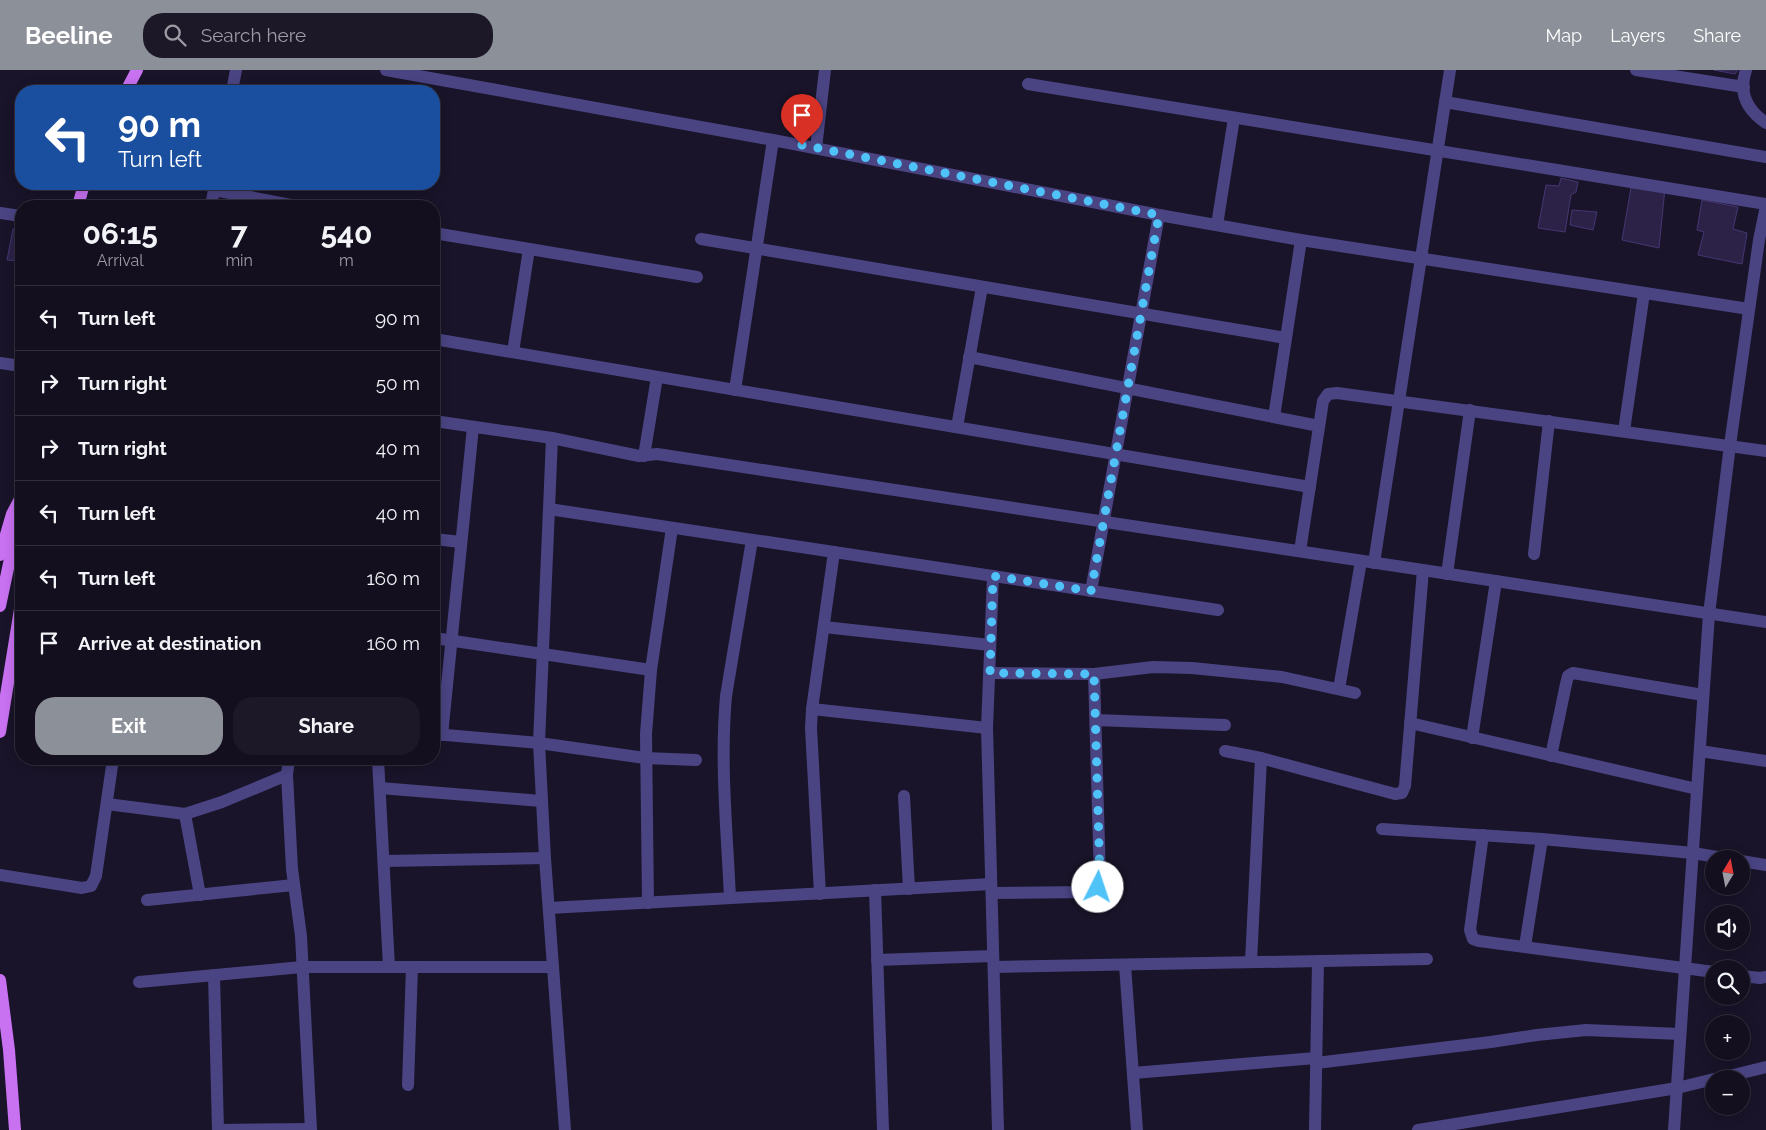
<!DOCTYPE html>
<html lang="en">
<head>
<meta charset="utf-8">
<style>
  :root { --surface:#130f1f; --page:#1c1828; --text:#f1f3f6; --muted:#9d9ca4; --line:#322f3d; --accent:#8c9099 }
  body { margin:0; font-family:Raleway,sans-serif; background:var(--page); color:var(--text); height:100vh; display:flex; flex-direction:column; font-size:19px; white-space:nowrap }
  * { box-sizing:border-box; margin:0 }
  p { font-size:16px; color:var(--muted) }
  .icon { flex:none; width:28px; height:28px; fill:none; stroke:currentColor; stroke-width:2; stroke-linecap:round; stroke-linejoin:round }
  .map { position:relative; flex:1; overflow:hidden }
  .side { position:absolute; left:15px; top:130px; width:425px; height:565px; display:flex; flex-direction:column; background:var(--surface); border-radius:20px; box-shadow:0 2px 12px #0003,0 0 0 1px var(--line) }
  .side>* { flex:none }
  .banner { position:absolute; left:15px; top:15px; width:425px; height:105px; border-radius:20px; box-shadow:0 2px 12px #0003,0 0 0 1px var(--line); background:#1a4fa0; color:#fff; overflow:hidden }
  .needle { width:32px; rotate:10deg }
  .tools { position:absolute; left:1705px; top:780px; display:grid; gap:10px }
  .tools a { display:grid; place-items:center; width:45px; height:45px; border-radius:50%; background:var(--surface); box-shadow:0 2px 12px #0003,0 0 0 1px var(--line); font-size:25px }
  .pin { position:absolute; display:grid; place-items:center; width:42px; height:42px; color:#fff; margin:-51px -21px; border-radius:50% 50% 50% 0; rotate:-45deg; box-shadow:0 0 5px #0007 }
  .pin .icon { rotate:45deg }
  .me { position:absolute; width:55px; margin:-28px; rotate:4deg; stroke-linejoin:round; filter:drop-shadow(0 0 4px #0008) }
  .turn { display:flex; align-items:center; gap:18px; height:105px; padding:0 20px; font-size:22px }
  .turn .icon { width:65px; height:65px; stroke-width:2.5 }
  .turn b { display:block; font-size:35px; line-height:42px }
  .eta { display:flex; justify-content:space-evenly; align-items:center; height:85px; text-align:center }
  .eta b { font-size:30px; font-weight:700; line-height:35px }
  .cta { display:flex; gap:10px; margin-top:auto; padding:10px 20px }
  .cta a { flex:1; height:58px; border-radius:20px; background:var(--accent); color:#fff; font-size:20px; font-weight:700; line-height:58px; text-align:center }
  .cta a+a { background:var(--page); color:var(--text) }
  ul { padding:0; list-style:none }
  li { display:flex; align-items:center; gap:15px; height:65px; padding:0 20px; border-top:1px solid var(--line) }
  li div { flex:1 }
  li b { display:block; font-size:19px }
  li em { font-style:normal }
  header { display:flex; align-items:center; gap:30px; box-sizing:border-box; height:70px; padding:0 25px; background:var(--accent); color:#fff }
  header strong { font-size:24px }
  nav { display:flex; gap:28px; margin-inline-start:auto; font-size:18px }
  .search { width:350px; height:45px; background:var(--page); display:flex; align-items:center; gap:12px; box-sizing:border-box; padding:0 18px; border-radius:20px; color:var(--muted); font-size:19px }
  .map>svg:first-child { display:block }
</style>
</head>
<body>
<header>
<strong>Beeline</strong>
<div class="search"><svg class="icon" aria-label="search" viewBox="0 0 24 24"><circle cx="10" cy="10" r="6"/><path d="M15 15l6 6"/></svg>Search here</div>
<nav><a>Map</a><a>Layers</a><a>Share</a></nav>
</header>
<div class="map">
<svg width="1766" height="1060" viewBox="0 0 1766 1060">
  <rect width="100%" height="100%" fill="#191429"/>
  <g fill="#2c2248" stroke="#453672">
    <polygon points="1714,0 1738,0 1735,4"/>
    <polygon points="1561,108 1578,112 1576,122 1571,125 1565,162 1538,158 1546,115 1559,116"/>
    <polygon points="1631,118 1665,118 1659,178 1622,170"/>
    <polygon points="1702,130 1738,137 1733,159 1747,163 1742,194 1698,185 1704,162 1697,160"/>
    <polygon points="1572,140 1597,142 1593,160 1570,155"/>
    <polygon points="13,159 21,159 21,191 7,190"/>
  </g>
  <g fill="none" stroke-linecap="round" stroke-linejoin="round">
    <g stroke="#4a4483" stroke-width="12">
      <polyline points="386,0 773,70 1159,145 1301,170 1749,239"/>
      <polyline points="1636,0 1744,17"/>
      <path d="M1746 0C1738 23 1747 40 1766 53"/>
      <polyline points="1028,14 1766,134"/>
      <polyline points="232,21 236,0"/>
      <polyline points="1445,32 1766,87"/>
      <polyline points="816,78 825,0"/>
      <polyline points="214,120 296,136"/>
      <polyline points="211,136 215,114"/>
      <polyline points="0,143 21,146"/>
      <polyline points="1217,155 1234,48"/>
      <polyline points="434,163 697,207"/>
      <polyline points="701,169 1286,268"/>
      <polyline points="434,269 1310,417"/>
      <polyline points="513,282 529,179"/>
      <polyline points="969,287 1319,356"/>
      <polyline points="0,293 21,296"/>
      <polyline points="735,320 773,70"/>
      <polyline points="1274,347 1301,170"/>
      <polyline points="434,351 552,368 639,386 657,384 1766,552"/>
      <polyline points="957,357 982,217"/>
      <polyline points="1624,361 1644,223"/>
      <polyline points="552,368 539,673 545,788 565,1060"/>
      <polyline points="644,386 657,307"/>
      <polyline points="549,439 1218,540"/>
      <polyline points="434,469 461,472"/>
      <polyline points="1300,481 1323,331 1328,324 1337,323 1766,381"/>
      <polyline points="1534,484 1549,351"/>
      <polyline points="1374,493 1450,0"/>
      <polyline points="1447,504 1470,340"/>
      <polyline points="993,506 987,658 998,1060"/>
      <polyline points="1091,521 1159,145"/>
      <polyline points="824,557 990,575"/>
      <polyline points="434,568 651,600"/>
      <polyline points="990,603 1094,604 1153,597 1192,598 1282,607 1355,623"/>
      <polyline points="1339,619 1361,491"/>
      <polyline points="812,639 987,658"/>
      <polyline points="1096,650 1225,655"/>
      <polyline points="1410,653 1697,719"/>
      <polyline points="434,664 539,673 645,688 696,690"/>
      <polyline points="442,665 473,357"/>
      <polyline points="1472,668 1496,511"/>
      <polyline points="1225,681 1261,688 1395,724 1402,723 1405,716 1423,500"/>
      <polyline points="1700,681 1766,691"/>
      <polyline points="1551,686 1566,614 1568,606 1573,603 1703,625"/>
      <polyline points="289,689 287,705 292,799 301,866 311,1060"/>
      <polyline points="378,689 389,897"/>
      <polyline points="380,718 541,731"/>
      <polyline points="904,726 909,819"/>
      <polyline points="107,734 185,744 222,732 287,705"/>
      <polyline points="185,744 200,825"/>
      <polyline points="1382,759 1542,769 1693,783 1729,789"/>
      <polyline points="1483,765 1470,860 1473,869 1479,871 1714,902"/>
      <polyline points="384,791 545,788"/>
      <polyline points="1741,791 1766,795"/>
      <polyline points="0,805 82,818 91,816 96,806 113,689"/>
      <polyline points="875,820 883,1060"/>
      <polyline points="992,823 1092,822 1098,817 1100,809 1094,604"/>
      <polyline points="820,824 811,658 812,639 834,482"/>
      <path d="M730 828C727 761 720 693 726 626L752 470"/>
      <polyline points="147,830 294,815"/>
      <polyline points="648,833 646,664 651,600 672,458"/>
      <polyline points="549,838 991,814"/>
      <polyline points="1525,876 1542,769"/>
      <polyline points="877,890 993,886"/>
      <polyline points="1251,892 1261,688"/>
      <polyline points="1125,895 1137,1060"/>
      <polyline points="994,897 1427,889"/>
      <polyline points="214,905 218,1060"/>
      <polyline points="1741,906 1760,908 1766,907"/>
      <polyline points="139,912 302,897 553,897"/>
      <polyline points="1316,993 1491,972 1537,965 1586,960 1680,964"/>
      <polyline points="1133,1003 1316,988"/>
      <polyline points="1717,1009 1766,997"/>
      <polyline points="408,1015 412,897"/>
      <polyline points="218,1060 311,1059"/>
      <polyline points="1315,1060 1318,891"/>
      <polyline points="1418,1060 1677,1018 1714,1009"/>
      <polyline points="1674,1060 1709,544 1730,375 1759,170 1766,136"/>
    </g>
    <g stroke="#c871f1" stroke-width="12">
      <polyline points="126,21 137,0"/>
      <polyline points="78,136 84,114"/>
      <polyline points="0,485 12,444 21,427"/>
      <polyline points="0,536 21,437"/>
      <polyline points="0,662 21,533"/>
      <polyline points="0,910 9,980 15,1060"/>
    </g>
  </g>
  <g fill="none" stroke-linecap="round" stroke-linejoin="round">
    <polyline stroke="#4fc3f7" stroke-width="9" stroke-dasharray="0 16.2" points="802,75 1159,145 1091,521 993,506 990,603 1094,604 1100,809 1098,817"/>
  </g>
</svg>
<div class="tools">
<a><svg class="needle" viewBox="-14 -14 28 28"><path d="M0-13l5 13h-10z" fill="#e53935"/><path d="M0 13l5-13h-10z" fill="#9d9ca4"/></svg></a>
<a><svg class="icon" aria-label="sound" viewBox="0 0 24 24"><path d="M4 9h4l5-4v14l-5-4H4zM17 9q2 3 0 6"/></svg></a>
<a><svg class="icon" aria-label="search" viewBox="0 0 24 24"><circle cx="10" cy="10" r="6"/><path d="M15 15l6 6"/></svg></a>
<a>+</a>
<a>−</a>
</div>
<div class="pin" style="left:802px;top:75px;background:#d93025"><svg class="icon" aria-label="arrive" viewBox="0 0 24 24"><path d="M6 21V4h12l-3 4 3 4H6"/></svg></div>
<svg class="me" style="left:1098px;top:817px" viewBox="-20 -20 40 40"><circle r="19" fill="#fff"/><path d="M0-13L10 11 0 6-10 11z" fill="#4fc3f7"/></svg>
<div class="banner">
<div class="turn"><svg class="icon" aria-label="left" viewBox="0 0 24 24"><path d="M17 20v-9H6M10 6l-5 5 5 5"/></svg><div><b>90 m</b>Turn left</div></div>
</div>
<section class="side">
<div class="eta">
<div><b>06:15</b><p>Arrival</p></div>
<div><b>7</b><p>min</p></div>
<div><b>540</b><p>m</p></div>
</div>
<ul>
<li><svg class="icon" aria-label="left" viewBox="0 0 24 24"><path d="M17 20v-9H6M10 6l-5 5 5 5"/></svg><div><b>Turn left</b></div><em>90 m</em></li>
<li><svg class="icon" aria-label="right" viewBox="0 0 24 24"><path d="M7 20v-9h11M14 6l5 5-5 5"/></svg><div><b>Turn right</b></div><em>50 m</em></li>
<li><svg class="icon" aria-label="right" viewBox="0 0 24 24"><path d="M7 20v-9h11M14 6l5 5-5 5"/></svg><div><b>Turn right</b></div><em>40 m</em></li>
<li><svg class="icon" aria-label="left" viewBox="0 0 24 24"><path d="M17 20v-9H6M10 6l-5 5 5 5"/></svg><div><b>Turn left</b></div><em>40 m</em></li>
<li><svg class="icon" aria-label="left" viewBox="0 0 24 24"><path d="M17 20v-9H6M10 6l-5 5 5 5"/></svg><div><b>Turn left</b></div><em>160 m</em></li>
<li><svg class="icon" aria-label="arrive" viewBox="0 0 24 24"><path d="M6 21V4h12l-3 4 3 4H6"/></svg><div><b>Arrive at destination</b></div><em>160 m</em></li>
</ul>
<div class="cta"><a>Exit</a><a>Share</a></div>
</section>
</div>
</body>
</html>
